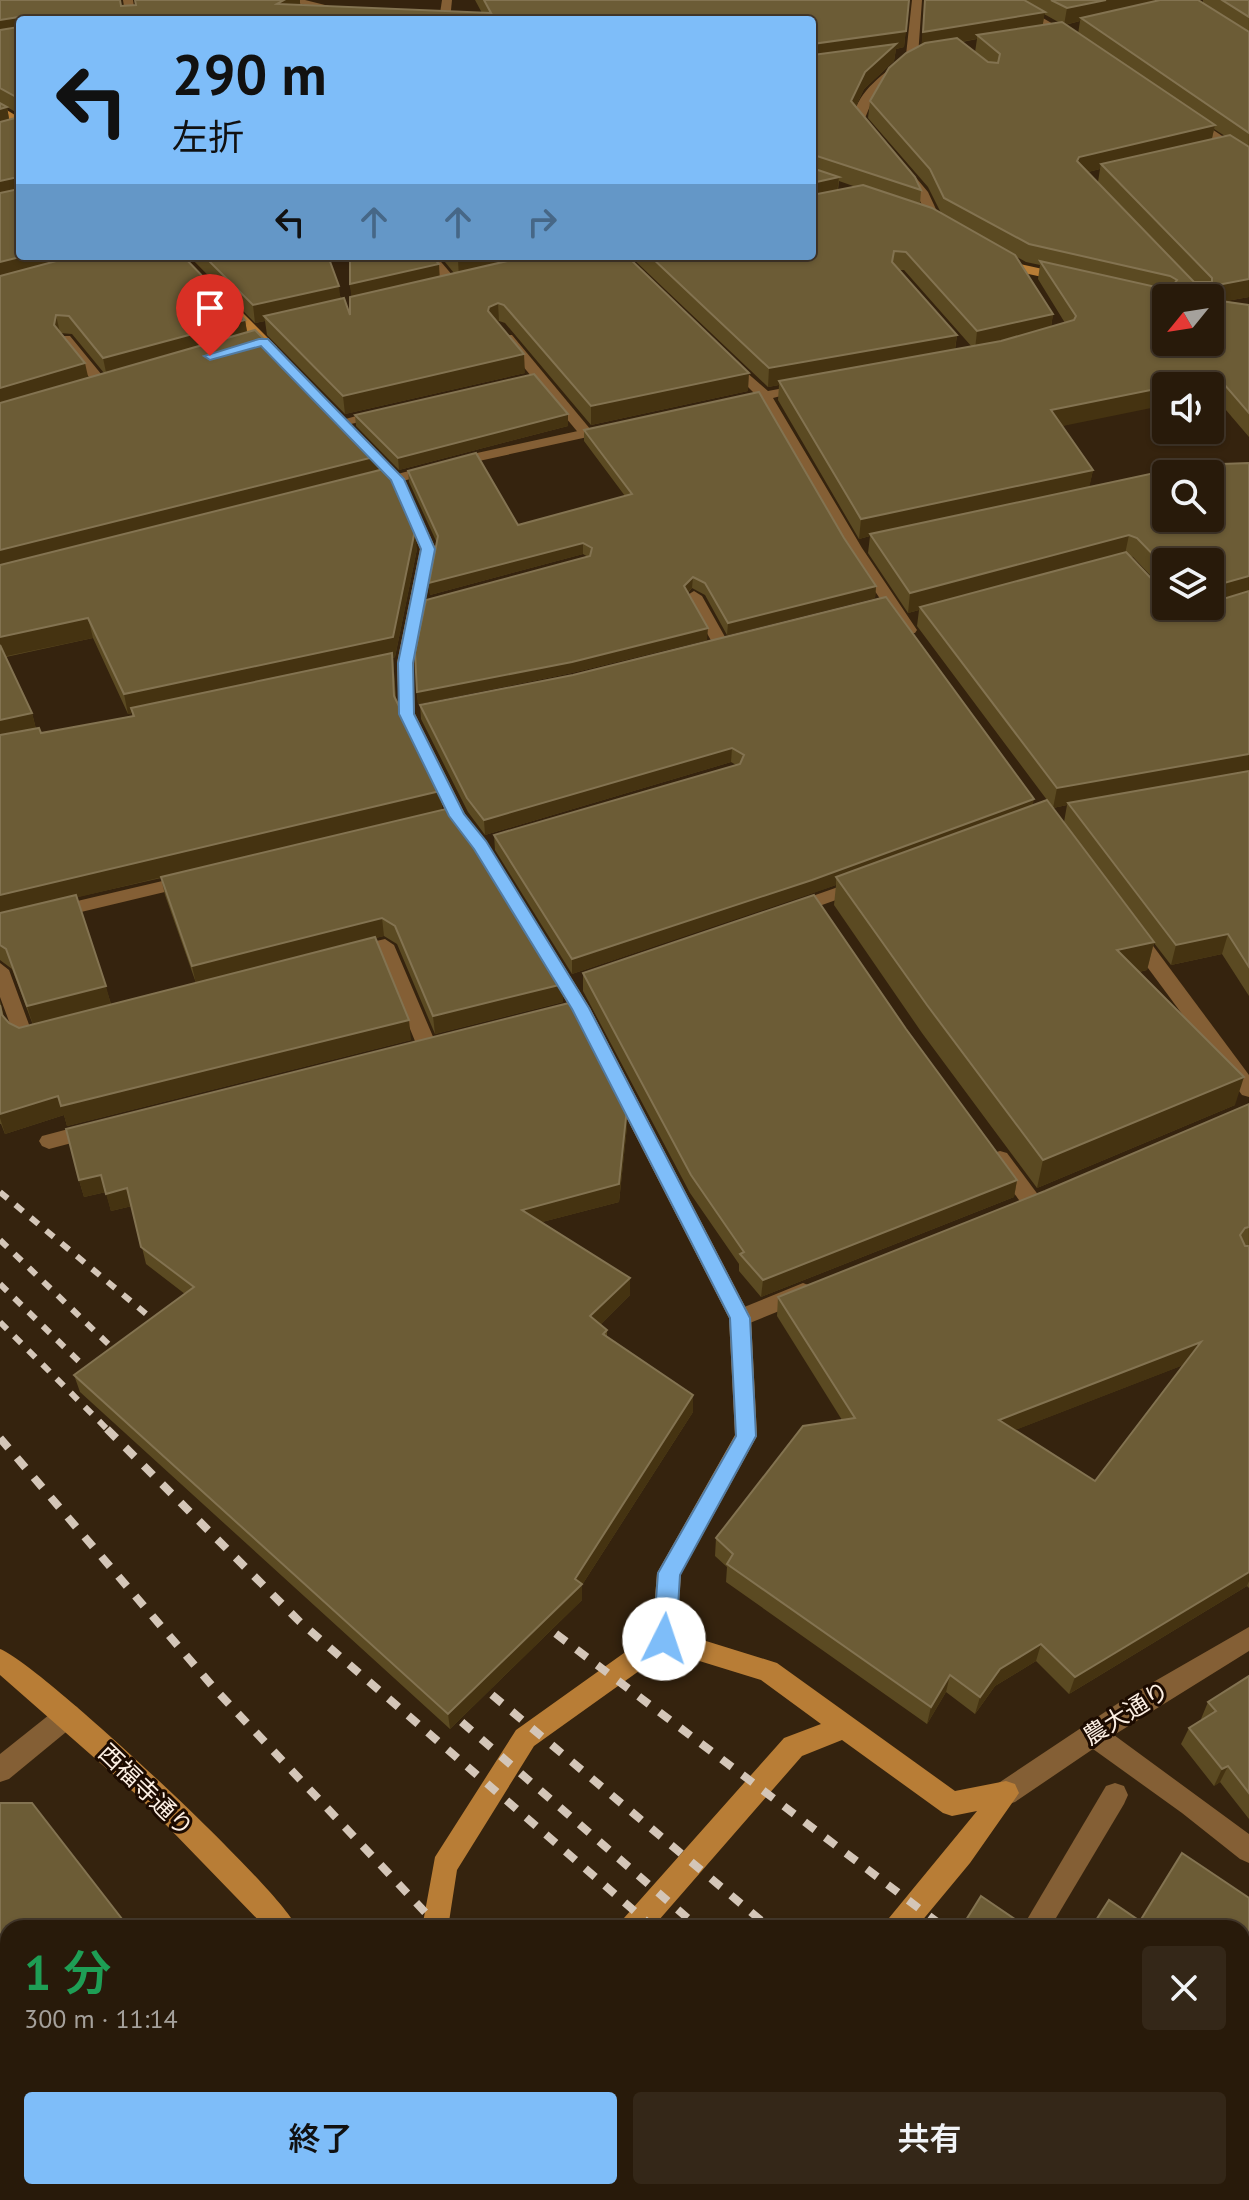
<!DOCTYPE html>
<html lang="ja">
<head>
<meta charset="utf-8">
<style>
  :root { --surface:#281a0a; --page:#342718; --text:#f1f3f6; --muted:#a5a19c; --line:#44382b; --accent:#7ebdf9 }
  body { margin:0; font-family:"PT Sans","Noto Sans JP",sans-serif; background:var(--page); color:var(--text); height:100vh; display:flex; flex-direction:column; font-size:30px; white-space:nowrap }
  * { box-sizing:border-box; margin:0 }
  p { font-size:26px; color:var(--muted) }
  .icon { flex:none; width:44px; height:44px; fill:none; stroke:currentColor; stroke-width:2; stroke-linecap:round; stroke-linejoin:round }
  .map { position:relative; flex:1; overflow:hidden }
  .details { position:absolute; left:0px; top:1920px; width:1250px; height:280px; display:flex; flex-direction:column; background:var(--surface); border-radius:24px 24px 0 0; box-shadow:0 2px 6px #0004,0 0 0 2px var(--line) }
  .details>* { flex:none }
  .banner { position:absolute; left:16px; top:16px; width:800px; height:244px; border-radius:8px; box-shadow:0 2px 6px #0004,0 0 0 2px var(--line); background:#7ebdf9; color:#111; overflow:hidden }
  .needle { width:52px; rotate:240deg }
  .buttons { position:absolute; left:1152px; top:284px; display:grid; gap:16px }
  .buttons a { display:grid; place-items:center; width:72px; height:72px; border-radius:8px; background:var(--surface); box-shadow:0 2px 6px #0004,0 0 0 2px var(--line); font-size:40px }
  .pin { position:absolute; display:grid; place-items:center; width:68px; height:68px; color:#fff; margin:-82px -34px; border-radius:50% 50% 50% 0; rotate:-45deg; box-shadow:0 0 8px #0007 }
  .pin .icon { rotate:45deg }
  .me { position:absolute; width:88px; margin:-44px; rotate:4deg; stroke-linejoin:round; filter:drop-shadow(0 0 6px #0008) }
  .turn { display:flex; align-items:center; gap:28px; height:168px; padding:0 24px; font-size:36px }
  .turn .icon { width:104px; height:104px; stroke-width:2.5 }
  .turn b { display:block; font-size:56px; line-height:68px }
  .lanes { display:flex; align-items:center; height:76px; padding:0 24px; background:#0003; justify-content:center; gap:40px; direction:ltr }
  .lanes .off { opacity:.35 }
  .round { display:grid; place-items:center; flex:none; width:84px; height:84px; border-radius:8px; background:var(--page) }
  .headline { display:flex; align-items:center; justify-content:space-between; height:136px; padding:0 24px }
  h1 { font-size:48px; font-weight:600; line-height:60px; color:#1e9e55 }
  .action { display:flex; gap:16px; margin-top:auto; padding:16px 24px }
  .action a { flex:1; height:92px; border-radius:8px; background:var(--accent); color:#111; font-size:32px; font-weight:600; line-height:92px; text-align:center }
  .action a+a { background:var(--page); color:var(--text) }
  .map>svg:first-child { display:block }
</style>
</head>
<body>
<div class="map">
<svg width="1249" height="2200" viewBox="0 0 1249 2200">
  <rect width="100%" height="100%" fill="#35230e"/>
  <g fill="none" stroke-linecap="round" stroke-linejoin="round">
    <g fill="#845f35" fill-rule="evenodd">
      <polygon points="123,0 133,0 136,20 126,20"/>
      <polygon points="423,256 436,256 459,283 459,289 449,289"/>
      <polygon points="502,335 512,335 591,430 591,436 581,436 502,341"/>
      <polygon points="60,336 70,336 106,380 120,379 120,385 98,388 60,342"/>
      <polygon points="381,409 386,410 386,416 342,426 335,422"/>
      <polygon points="694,591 702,596 729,644 727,647 721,649 713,644 686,596"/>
      <polygon points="858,880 867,886 864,890 794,915 785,909 787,905"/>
      <polygon points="385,939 394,945 437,1046 434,1051 420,1051 417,1046 379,953 353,960 344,953 346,948"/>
      <polygon points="0,963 9,970 31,1030 46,1030 49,1035 46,1040 24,1045 17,1043 0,997"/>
      <polygon points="1000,1151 1007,1153 1039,1196 1042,1202 1039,1208 1025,1208 993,1165 990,1159 993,1153"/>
      <polygon points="8,2131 8,2159 0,2160 0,2132"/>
    </g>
    <g fill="#845f35" fill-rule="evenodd">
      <polygon points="285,0 305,0 385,20 365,20"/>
      <polygon points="442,0 452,0 450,20 439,20"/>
      <path d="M912 0H922L918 56 875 94 865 118 878 133 868 136 853 119C858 88 885 75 906 55Z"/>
      <polygon points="999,0 1012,0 1077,38 1067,40"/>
      <polygon points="1186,117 1194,117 1249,154 1249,164 1186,121"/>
      <polygon points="899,167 907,167 928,192 941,220 939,223 931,223 916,193 897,170"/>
      <polygon points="730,358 768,391 805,384 812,388 773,398 862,548 917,630 915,633 903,633 846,548 760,401 735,405 728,401 754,393 723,362"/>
      <polygon points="610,424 617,428 615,431 479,461 376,488 369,484 371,481 477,453"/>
      <polygon points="188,875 194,877 197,881 194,885 56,918 47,912 56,906"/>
      <polygon points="1135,930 1142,931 1249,1075 1249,1097 1242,1095 1128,941 1126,936 1128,931"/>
      <polygon points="95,1122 102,1125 105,1130 102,1135 49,1149 42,1146 39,1141 42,1136"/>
      <polygon points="803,1283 811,1286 814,1292 811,1298 740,1327 732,1324 729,1318 732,1312"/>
      <polygon points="1249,1627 1249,1651 1114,1735 1249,1834 1249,1863 1240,1859 1182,1813 1093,1749 1015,1802 1006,1805 997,1802 993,1793 997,1784 1129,1696"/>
      <polygon points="68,1703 77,1707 81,1715 77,1723 9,1779 0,1782 0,1754 59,1707"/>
      <polygon points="1115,1783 1124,1786 1128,1795 1124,1804 1050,1928 1022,1928 1106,1786"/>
      <polygon points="804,2192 836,2192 832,2200 800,2200"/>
    </g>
    <g fill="#b87d36" fill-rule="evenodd">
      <polygon points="0,106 20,118 20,127 0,114"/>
      <polygon points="1020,264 1070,275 1072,278 1065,282 1015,271 1014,268"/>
      <polygon points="222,302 232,302 277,347 277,353 267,353 222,308"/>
      <polygon points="361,438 366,439 404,479 436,549 413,663 415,714 465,814 486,841 590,1008 751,1318 757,1436 681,1574 677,1632 777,1663 955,1791 1006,1781 1015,1784 1019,1793 970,1863 916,1928 886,1928 889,1918 977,1811 952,1816 943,1813 842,1740 802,1756 652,1928 621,1928 624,1918 784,1738 821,1724 761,1680 667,1651 534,1746 457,1870 448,1928 422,1928 435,1857 516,1730 652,1633 657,1573 735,1435 729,1318 571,1009 473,849 448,816 399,714 397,663 420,549 390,481 354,442"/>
      <path d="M0 1649C40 1664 281 1889 297 1928H266L139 1797 0 1675Z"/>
      <polygon points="326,2192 356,2192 352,2200 322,2200"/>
      <polygon points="418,2192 448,2192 450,2200 420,2200"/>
    </g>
    <g stroke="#d4c6b8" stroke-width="6" stroke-dasharray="10 10" stroke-linecap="butt">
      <polyline points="0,1192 169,1333"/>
      <polyline points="0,1240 127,1362"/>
      <polyline points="0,1284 99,1381"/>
      <polyline points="0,1322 109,1431"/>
    </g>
    <g stroke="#d4c6b8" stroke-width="8" stroke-dasharray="13 13" stroke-linecap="butt">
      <polyline points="107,1429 300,1622 654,1928"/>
      <polyline points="0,1438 214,1688 440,1928"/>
      <polyline points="535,1618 945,1928"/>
      <polyline points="472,1678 770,1928"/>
      <polyline points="442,1705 699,1928"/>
      <polyline points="718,2192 726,2200"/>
    </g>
  </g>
  <g fill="#5b4a22" fill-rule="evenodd">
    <path d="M0 0 122 6 136 5 135 0H300V5L482 13 475 0H909L904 47 896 49 894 61 864 89 856 106 921 190 920 204 941 213 928 187 868 118 870 101 922 45 925 0H1198L1203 3V0H1249V297L1226 301 1249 305V437L1214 396 1210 397V386L1062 426 1093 470 1089 487 1249 463V996L1222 954 1171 965 1154 943 1147 970 1139 972 1235 1105 1037 1188 922 1033 834 905 836 885 572 974 495 850 494 835 736 765 731 762 485 835 468 812 421 719 420 705 573 675 1033 805 1047 800 917 626 919 610 908 613 868 553 870 536 859 539 778 400 779 385 768 387 630 256H812V20H20V256L245 320 247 332 378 456 379 470 417 549 395 657 393 658 396 698 440 791 442 810 563 984V1002L435 1034 397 944 384 936 375 938 411 1040 67 1126 64 1115 5 1134 1 1124H0V1001L4 1017 9 1023 19 1028 33 1025 12 969 0 960ZM1044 14 1053 19 1060 23 1043 25ZM1080 21 1078 34 1065 25ZM977 39 975 52 962 42ZM7 107 19 114V117L9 120ZM1214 129 1225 136 1212 139ZM1100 169 1098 182 1194 282 1088 172ZM839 181 856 187 838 190ZM1017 257 1026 262 1040 265 1038 279 1065 323 1051 327 1053 314ZM898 270H904L972 347 955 350 957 335ZM60 333 72 334 104 373 88 378ZM1129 556 1133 557 1166 592V562L1210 606H1180L1182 608H1179ZM93 638 128 714 132 713V716L41 733 36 729 32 713 6 657ZM1067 805 1064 822 1053 808ZM161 878 165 895 196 983 111 1004 77 897Z"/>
    <polygon points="189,256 328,256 341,299 350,315 352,297 350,284 440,276 454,273 440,256 627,256 748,391 591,425 505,323 499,321 497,322 525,373 345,414 267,335 265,321 255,323"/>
    <polygon points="568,414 568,426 399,470 356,426 355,415"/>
    <polygon points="584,430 844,538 876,586 875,598 727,635 705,595 692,588 688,593 707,640 572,673 418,704 417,692 588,557 583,554 430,595 429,583 437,543 409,482 408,471 518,525 625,496 584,441"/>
    <polygon points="583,973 906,1029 1017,1180 1014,1197 761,1297 739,1271 739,1264 690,1193 583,991"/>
    <path d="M1249 1104V1588L1247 1586 1069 1694 1036 1661 995 1686 975 1714 946 1692 927 1724 726 1582 727 1567 715 1556 716 1538 842 1420 777 1316 778 1297 1045 1191ZM1183 1365 1095 1481 1015 1430Z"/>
    <polygon points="627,1108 627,1126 619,1202 542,1222 630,1278 630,1295 600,1325 607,1330 607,1337 693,1395 693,1412 582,1585 582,1600 450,1729 80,1392 74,1375 185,1294 146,1264 132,1206 111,1211 106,1192 84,1197 79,1180"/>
    <polygon points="1249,1676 1249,1819 1220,1782 1214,1786 1181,1744 1189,1728 1202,1720 1201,1719 1208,1702"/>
    <polygon points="0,1803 8,1928 8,2115 0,2115"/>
  </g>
  <g fill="#453311">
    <polygon points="284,0 300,0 300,7 277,4"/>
    <polygon points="909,0 904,47 896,49 894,61 864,89 850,118 812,61 812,44"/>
    <polygon points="1106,0 1173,0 1081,18 1080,21 1064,25 1067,8"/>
    <polygon points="1045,12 1042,28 977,35 977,39 921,48 923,32"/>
    <polygon points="19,17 20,34 0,37 0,20"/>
    <polygon points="7,107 10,124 0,127 0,109"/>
    <polygon points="1215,125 1211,142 1101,164 1100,169 1076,175 1077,161 1079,157"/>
    <polygon points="18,177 20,195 0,200 0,181"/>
    <polygon points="839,177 837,194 812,201 812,183"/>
    <polygon points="24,256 102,256 0,281 0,262"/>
    <polygon points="476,256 558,256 459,278 458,260"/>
    <polygon points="439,264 440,282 352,302 350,284"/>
    <polygon points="1249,279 1249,297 1210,304 1212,286"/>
    <polygon points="339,286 341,304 264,316 265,321 255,323 253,305"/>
    <polygon points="498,303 499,321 490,325 488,311 489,307"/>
    <polygon points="1053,314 1050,332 975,350 977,331"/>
    <polygon points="56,315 60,333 54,325"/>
    <polygon points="245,320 248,338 107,377 103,358"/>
    <polygon points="957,335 954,354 779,381 779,385 768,387 769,368"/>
    <polygon points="524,354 525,373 345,414 343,396"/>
    <polygon points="85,363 89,381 0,408 0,388"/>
    <polygon points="749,373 748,391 591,425 591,406"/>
    <polygon points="1218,377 1214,396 1210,397 1210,386 1172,386"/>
    <polygon points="1166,387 1166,405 1048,429 1051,410"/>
    <polygon points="568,414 568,426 399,470 398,458"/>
    <polygon points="378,456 380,475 0,571 0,550"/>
    <polygon points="1093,470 1089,489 870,534 870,536 859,539 861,519"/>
    <polygon points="415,530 417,549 395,657 393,658 396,715 131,708 132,713 128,714 124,694"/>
    <polygon points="1129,535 1125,554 920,607 919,610 908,613 910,593"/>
    <polygon points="583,543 583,554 430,595 429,583"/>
    <polygon points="1249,576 1249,594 1210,605 1210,587"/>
    <polygon points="693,577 692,588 683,597 684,586"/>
    <polygon points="876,586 875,598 727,635 728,623"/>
    <polygon points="88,618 93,638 2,657 0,650 0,637"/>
    <polygon points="708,628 707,640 572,673 418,704 417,692"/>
    <polygon points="32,713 37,733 0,741 0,720"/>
    <polygon points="732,748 731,762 485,835 484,820"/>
    <polygon points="1249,754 1249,773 1068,803 1067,805 1053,808 1057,788"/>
    <polygon points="440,791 442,810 0,916 0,895"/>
    <polygon points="1034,799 1031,813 836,877 836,885 811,894 572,974 572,959"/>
    <polygon points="382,918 384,936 196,984 192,966"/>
    <polygon points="1228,934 1222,954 1171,965 1176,945"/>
    <polygon points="1154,942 1147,970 1111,978 1117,950"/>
    <polygon points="563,984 563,1002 435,1034 433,1016"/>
    <polygon points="106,986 111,1005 33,1025 27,1006"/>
    <polygon points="409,1020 411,1040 67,1126 64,1115 5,1134 0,1118 0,1114 58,1096"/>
    <polygon points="1244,1077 1235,1105 1037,1188 1043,1160"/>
    <polygon points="627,1108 627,1126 619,1202 523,1227 522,1210"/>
    <polygon points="101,1175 106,1192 84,1197 79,1180"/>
    <polygon points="1017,1180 1014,1197 761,1297 763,1280"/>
    <polygon points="127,1188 132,1206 111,1211 106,1194"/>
    <polygon points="630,1278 630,1295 591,1334 590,1316"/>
    <polygon points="1201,1342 1194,1361 995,1438 999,1420"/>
    <polygon points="693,1395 693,1412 582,1585 582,1600 450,1729 448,1714 575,1579"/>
    <polygon points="1249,1572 1249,1581 1247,1586 1069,1694 1075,1677"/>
    <polygon points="1041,1644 1036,1661 995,1686 975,1714 980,1697 1000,1669"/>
    <polygon points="950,1675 946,1692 927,1724 931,1707"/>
    <polygon points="1228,1766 1220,1782 1214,1786 1222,1769"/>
    <polygon points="283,2192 295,2192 291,2200 279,2200"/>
  </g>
  <g fill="#6c5c36" stroke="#837351" stroke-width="2" fill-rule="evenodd">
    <polygon points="0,0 120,0 121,6 136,5 135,0 284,0 277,4 491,13 484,0 909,0 906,31 812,44 812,20 20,20 20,256 24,256 0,262 0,193 19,189 18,177 0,181 0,122 19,117 18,98 0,88 0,30 19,27 19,17 0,20"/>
    <polygon points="925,0 1024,0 1045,12 923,32"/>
    <polygon points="1051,0 1106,0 1067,8"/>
    <polygon points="1160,0 1198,0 1249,32 1249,133 1081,18"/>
    <polygon points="1222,0 1249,0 1249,17"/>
    <path d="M1062 22 1215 125 1079 157 1077 161 1194 282H1212V278L1101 164 1230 135 1249 147V279L1212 286 1214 300 1249 305V413L1218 377 1172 386H1166V387L1051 410 1093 470 861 519 779 381 1001 341 1074 320 1076 316 1040 261 1169 290 1177 280 1170 276 1029 244 944 198 930 169 870 101 889 68 906 53 925 43 957 38 988 62 998 63 1000 54 977 35ZM1166 298H1210V342H1166Z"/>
    <polygon points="896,44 865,72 851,101 915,177 921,190 814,155 812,156 812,54 813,55"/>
    <polygon points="0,103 7,107 0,109"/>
    <polygon points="812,168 839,177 812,183"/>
    <polygon points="863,185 932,208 1015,255 1053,314 977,331 906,252 894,251 892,262 957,335 769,368 650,256 812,256 812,195"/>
    <polygon points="75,256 183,256 245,320 103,358 69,316 56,315 54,325 85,363 0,388 0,276"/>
    <polygon points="204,256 328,256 339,286 253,305"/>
    <polygon points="350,256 432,256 439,264 350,284"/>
    <polygon points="454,256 476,256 458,260"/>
    <polygon points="529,256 627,256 749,373 591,406 504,305 498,303 489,307 488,311 524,354 343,396 264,316 344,298 350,315 350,297"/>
    <polygon points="255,330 378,456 0,550 0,403"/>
    <polygon points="534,374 568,414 398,458 355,415"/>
    <polygon points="759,392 844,538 876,586 728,623 705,583 693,577 684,586 708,628 572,662 417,692 415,652 426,600 590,556 592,548 583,543 429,583 438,536 408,471 476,453 518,525 632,494 584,430"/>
    <path d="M1249 463V576L1210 587V562H1166V568L1137 538 1129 535 910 593 870 534 1173 469 1178 473 1221 464ZM1166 474H1210V518H1166Z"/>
    <polygon points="388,468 415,530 393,637 124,694 88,618 0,637 0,565"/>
    <polygon points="1126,552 1166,594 1166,606 1177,606 1179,608 1210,606 1210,603 1249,591 1249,754 1057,788 920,607"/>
    <polygon points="886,597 1034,799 812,880 572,959 494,835 740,764 744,755 732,748 484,820 467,798 420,705 573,675"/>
    <polygon points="0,645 32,713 0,720"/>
    <polygon points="392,653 394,696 440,791 0,895 0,735 39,728 41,733 134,716 131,708"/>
    <polygon points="1249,771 1249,967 1228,934 1176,945 1068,803"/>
    <polygon points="1047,800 1154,942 1117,950 1244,1077 1043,1160 927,1005 836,877"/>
    <polygon points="450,808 469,833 563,984 433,1016 395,926 382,918 192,966 161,877"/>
    <polygon points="76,895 106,986 27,1006 6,949 0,945 0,913"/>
    <polygon points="814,895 906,1029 1017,1180 763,1280 740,1254 744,1252 691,1175 583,973"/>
    <polygon points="375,937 409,1020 61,1106 58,1096 0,1114 0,1005 2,1015 9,1023 19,1028"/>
    <polygon points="573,1002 627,1108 619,1184 522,1210 630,1278 590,1316 607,1330 603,1334 693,1395 575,1579 582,1584 448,1714 74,1375 194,1287 141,1247 127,1188 106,1194 101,1175 79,1180 66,1129"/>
    <path d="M1249 1104V1227L1245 1228 1240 1235 1245 1246H1249V1572L1075 1677 1041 1644 1000 1669 980 1697 950 1675 931 1707 727 1564 733 1554 716 1538 803 1426 855 1418 778 1297 1045 1191ZM1201 1342 1095 1481 999 1420Z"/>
    <polygon points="1249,1676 1249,1793 1228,1766 1222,1769 1189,1728 1216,1711 1208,1702"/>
    <polygon points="0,1803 32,1803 129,1928 8,1928 8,2094 0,2094"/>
    <polygon points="1182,1853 1249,1898 1249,2200 788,2200 793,2192 800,2192 798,2194 801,2197 834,2197 836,2192 1242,2192 1242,1928 1091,1928 1109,1900 1140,1921"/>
    <polygon points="981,1896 1028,1928 961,1928"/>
    <polygon points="0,2157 8,2158 8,2192 283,2192 279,2200 0,2200"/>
  </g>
  <polygon fill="#7ebdf9" stroke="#527ba2" stroke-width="2" points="259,339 268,339 404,479 435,549 413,663 414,714 464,814 486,841 589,1008 750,1318 756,1436 680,1575 676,1639 672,1647 664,1650 657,1647 653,1639 658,1573 736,1436 730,1318 572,1009 474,849 449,816 399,714 398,663 421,549 391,480 261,346 210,360 204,356"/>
  <g text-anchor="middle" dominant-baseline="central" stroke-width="6" stroke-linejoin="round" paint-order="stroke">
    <g font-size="24" fill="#fcefe3" stroke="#1c0b00">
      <text transform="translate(1126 1713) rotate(-32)">農大通り</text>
      <text transform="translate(146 1790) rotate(44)">西福寺通り</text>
    </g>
  </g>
</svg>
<div class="buttons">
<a><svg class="needle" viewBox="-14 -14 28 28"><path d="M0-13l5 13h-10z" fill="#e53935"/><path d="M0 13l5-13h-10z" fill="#a5a19c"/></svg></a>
<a><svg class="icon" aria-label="sound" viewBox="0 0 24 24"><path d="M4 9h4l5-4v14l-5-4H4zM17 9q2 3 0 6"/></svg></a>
<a><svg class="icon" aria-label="search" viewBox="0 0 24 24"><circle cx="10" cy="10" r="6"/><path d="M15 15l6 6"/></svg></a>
<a><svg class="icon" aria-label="layers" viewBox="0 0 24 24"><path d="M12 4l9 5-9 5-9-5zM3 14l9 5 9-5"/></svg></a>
</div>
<div class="pin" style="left:210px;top:356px;background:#d93025"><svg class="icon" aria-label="arrive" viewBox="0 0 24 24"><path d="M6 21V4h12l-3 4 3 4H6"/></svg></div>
<svg class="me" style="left:664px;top:1639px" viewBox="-20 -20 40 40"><circle r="19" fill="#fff"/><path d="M0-13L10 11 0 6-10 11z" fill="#7ebdf9"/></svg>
<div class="banner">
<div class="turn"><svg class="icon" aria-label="left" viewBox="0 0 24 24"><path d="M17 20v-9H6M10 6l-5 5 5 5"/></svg><div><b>290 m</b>左折</div></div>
<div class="lanes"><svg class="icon" aria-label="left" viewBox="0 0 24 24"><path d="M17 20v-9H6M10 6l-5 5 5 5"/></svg><svg class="icon off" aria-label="ahead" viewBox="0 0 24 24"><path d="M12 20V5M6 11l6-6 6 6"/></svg><svg class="icon off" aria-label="ahead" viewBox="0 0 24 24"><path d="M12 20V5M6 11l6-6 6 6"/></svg><svg class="icon off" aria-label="right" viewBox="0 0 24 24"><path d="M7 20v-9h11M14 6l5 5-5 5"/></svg></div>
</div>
<section class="details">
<div class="headline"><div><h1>1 分</h1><p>300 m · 11:14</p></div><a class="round"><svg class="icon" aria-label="close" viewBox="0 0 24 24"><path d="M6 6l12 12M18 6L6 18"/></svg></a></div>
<div class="action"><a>終了</a><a>共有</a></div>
</section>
</div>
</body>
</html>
